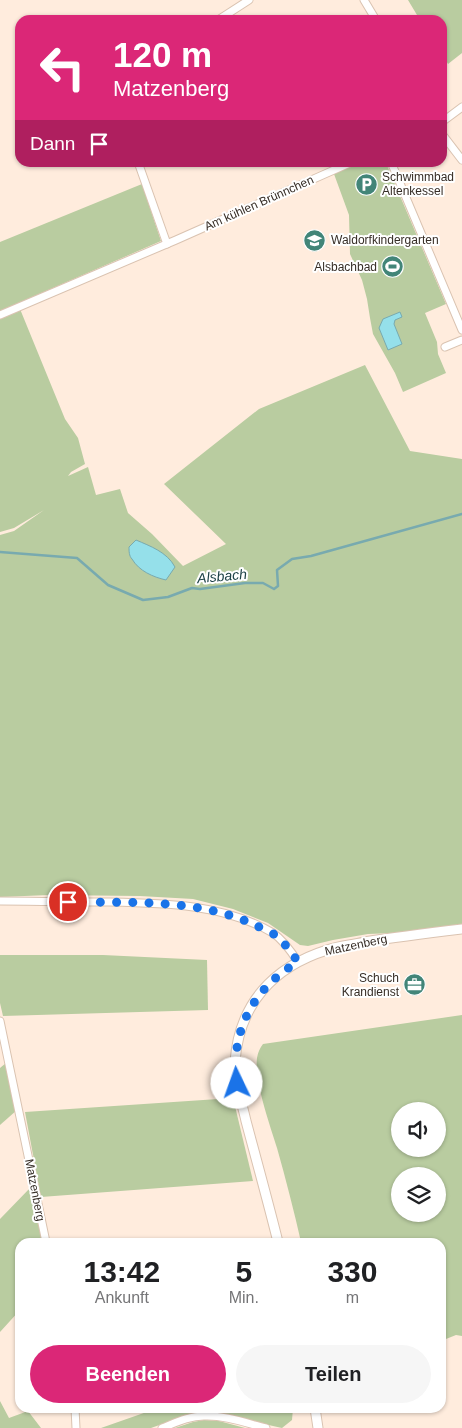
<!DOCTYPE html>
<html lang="de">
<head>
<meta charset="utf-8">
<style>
  :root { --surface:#fff; --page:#f6f6f6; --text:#202124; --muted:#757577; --accent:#db2777 }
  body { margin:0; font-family:Arial,sans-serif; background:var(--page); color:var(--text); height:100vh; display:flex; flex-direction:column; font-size:19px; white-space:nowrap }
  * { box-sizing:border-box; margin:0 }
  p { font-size:16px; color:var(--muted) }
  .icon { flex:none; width:28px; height:28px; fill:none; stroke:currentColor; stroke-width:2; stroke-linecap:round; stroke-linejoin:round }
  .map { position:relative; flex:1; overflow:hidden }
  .sheet { position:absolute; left:15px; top:1238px; width:431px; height:175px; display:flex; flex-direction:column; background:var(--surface); border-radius:15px; box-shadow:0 1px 4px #0004 }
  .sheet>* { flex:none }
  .hud { position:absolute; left:15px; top:15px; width:432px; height:152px; border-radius:15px; box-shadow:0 1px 4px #0004; background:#db2777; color:#fff; overflow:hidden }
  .buttons { position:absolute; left:391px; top:1102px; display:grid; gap:10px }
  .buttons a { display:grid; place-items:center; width:55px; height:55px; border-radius:50%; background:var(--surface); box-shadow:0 1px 4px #0004; font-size:25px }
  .pin { position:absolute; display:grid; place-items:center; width:42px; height:42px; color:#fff; margin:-21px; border:2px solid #fff; border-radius:50%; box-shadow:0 1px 5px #0007 }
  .me { position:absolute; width:55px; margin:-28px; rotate:357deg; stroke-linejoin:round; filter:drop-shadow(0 0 4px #0008) }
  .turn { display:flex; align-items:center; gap:18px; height:105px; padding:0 15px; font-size:22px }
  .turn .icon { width:65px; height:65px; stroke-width:2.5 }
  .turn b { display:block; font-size:35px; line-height:42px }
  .then { display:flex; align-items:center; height:48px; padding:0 15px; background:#0003; gap:10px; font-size:19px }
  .eta { display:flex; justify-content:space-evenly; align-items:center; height:85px; text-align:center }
  .eta b { font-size:30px; font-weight:700; line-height:35px }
  .button { display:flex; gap:10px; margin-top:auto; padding:10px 15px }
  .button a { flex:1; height:58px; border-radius:30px; background:var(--accent); color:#fff; font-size:20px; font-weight:700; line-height:58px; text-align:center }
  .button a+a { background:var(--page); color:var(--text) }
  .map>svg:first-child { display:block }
</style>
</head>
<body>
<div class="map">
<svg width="462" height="1428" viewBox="0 0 462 1428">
  <rect width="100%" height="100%" fill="#ffecdd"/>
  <g fill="#b9cca0" fill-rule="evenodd">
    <polygon points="408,0 462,0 462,53 448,64 443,55 442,20 420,20"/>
    <polygon points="359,163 386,163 446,304 425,313 437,342 438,354 446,373 403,392 395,373 373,334 370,318 367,299 362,280 350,254 349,215 334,174"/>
    <polygon points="142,184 161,241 0,311 0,242"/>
    <polygon points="20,309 65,419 78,438 85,464 71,472 68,476 88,467 96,495 120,489 128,513 152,534 183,566 226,544 164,484 259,409 365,365 410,451 462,459 462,924 394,933 368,934 333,940 308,946 300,945 268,923 233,909 193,899 140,896 49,895 0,897 0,535 14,531 44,510 14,528 0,532 0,318"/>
    <polygon points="0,955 103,955 207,960 208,1010 3,1016 0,1003"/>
    <path d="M462 1015V1336L456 1335 441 1341V1242H301C294 1211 286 1180 277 1148 270 1125 254 1081 257 1058 258 1052 260 1048 263 1044ZM400 1111H438V1149H400ZM400 1176H438V1214H400Z"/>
    <polygon points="6,1063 17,1110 0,1125 0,1068"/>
    <polygon points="233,1098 253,1181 41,1197 25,1112"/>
    <polygon points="31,1187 42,1242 20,1242 20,1310 0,1332 0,1219"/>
    <polygon points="0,1401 9,1418 28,1411 41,1428 0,1428"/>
    <polygon points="158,1408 293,1408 292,1420 282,1428 205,1411 190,1414 151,1428 101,1428"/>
    <polygon points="204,1420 219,1421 245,1428 175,1428 193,1422"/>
  </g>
  <g fill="#95e0ea" stroke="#78aaaf">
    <polygon points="400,312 402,317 395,320 394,324 402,344 388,350 379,328 383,319"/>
    <path d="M136 540C150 546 167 552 175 567L166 580C153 577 139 571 132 559 129 556 129 551 129 547Z"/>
  </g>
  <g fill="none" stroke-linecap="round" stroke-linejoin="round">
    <polyline stroke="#78aaaf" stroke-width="2.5" points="0,552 77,558 108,585 143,600 168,597 192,588 200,589 245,583 263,583 274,589 278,586 277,570 292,559 311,556 462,514"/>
    <defs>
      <g id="minor">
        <polyline points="364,0 376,20"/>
        <polyline points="218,20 249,0"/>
        <polyline points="442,122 462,107"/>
        <polyline points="442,134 462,160"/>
        <polyline points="138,162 167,244"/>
        <polyline points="391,162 462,330"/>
        <polyline points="0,315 176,240 352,162"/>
        <polyline points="445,347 462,340"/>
        <path d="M0 901C34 901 68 902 103 902 160 903 222 903 273 933 283 940 291 951 298 962"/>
        <polyline points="0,1021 46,1242"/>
        <polyline points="75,1408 76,1428"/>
        <path d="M162 1428C175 1423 189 1416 204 1416 224 1415 246 1423 266 1428"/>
      </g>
      <g id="tertiary">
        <path d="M278 1242C268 1202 257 1162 246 1121 242 1102 234 1082 235 1062 239 1004 273 967 327 950 339 946 352 945 364 942 397 937 429 933 462 929"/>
        <polyline points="315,1408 318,1428"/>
      </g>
    </defs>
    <use href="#minor" stroke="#dac3b1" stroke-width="9"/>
    <use href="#tertiary" stroke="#dac3b1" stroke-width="11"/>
    <use href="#minor" stroke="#fff" stroke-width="7"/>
    <use href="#tertiary" stroke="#fff" stroke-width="9"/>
  </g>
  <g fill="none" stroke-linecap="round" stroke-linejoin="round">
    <path stroke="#1a73e8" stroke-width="9" stroke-dasharray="0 16.2" d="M68 902C131 903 197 898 255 925 261 928 269 931 275 935 285 943 291 952 298 962 253 988 230 1032 237 1083"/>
  </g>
  <defs>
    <symbol id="parking-disc" viewBox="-11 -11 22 22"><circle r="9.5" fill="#428578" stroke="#fff"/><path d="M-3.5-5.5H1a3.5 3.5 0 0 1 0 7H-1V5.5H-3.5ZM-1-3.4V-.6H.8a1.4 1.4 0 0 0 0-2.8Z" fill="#fff"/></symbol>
    <symbol id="school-disc" viewBox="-11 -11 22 22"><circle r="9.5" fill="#428578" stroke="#fff"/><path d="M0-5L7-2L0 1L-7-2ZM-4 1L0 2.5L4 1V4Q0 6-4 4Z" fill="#fff"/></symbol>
    <symbol id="stadium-disc" viewBox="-11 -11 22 22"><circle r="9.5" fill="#428578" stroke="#fff"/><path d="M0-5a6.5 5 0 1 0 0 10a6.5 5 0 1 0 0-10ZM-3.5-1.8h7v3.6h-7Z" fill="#fff"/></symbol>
    <symbol id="office-disc" viewBox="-11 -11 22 22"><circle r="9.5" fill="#428578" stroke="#fff"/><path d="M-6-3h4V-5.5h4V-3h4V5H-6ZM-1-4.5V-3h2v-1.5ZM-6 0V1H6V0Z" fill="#fff"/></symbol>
  </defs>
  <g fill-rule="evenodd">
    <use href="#parking-disc" x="354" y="172" width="25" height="25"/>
    <use href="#school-disc" x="302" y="228" width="25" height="25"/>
    <use href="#stadium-disc" x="380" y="254" width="25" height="25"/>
    <use href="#office-disc" x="402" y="972" width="25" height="25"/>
  </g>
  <g text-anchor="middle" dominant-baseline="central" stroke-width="4" stroke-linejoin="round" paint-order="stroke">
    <g font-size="12" fill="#362d26" stroke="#fff" text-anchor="start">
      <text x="382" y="177">Schwimmbad<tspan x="382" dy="14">Altenkessel</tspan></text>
      <text x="331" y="240">Waldorfkindergarten</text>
      <text x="377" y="267" text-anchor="end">Alsbachbad</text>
      <text x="399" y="978" text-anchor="end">Schuch<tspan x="399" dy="14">Krandienst</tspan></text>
    </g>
    <g font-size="12" fill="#362d26" stroke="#fff">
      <text transform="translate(259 203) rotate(-24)">Am kühlen Brünnchen</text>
      <text transform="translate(356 945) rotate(-12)">Matzenberg</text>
      <text transform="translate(35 1190) rotate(79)">Matzenberg</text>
    </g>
    <g font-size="14" font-style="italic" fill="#1d4146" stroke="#fff">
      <text transform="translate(222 576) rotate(-5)">Alsbach</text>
    </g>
  </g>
</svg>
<div class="buttons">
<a><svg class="icon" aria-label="sound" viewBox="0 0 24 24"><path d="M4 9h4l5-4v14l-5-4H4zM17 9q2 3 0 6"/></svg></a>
<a><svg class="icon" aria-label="layers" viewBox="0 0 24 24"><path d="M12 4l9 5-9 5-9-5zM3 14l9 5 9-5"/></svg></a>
</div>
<div class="pin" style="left:68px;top:902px;background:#d93025"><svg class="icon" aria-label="arrive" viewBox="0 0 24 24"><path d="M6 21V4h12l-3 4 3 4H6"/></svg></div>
<svg class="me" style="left:237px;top:1083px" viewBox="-20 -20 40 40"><circle r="19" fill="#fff"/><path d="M0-13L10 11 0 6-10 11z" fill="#1a73e8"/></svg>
<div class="hud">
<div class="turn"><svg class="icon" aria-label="left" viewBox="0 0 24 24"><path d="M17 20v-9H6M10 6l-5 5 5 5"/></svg><div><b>120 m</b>Matzenberg</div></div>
<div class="then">Dann<svg class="icon" aria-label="arrive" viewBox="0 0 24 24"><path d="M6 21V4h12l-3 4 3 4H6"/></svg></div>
</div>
<section class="sheet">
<div class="eta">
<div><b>13:42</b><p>Ankunft</p></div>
<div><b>5</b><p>Min.</p></div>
<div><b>330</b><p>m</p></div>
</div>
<div class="button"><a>Beenden</a><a>Teilen</a></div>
</section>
</div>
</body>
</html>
